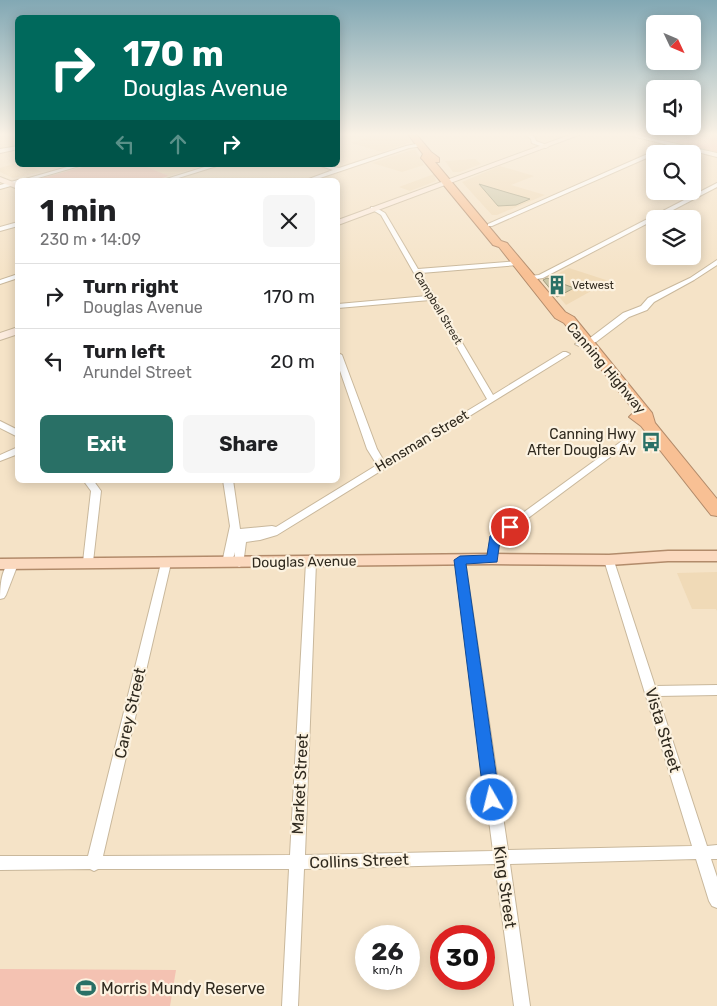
<!DOCTYPE html>
<html lang="en">
<head>
<meta charset="utf-8">
<style>
  :root { --surface:#fff; --page:#f6f6f6; --text:#202124; --muted:#757577; --line:#e0e0e0; --accent:#297066 }
  body { margin:0; font-family:Rubik,sans-serif; background:var(--page); color:var(--text); height:100vh; display:flex; flex-direction:column; font-size:19px; white-space:nowrap }
  * { box-sizing:border-box; margin:0 }
  p { font-size:16px; color:var(--muted) }
  .icon { flex:none; width:28px; height:28px; fill:none; stroke:currentColor; stroke-width:2; stroke-linecap:round; stroke-linejoin:round }
  .map { position:relative; flex:1; overflow:hidden }
  .panel { position:absolute; left:15px; top:178px; width:325px; height:305px; display:flex; flex-direction:column; background:var(--surface); border-radius:8px; box-shadow:0 2px 12px #0003 }
  .panel>* { flex:none }
  .guide { position:absolute; left:15px; top:15px; width:325px; height:152px; border-radius:8px; box-shadow:0 2px 12px #0003; background:#00695c; color:#fff; overflow:hidden }
  .needle { width:32px; rotate:134deg }
  .controls { position:absolute; left:646px; top:15px; display:grid; gap:10px }
  .controls a { display:grid; place-items:center; width:55px; height:55px; border-radius:8px; background:var(--surface); box-shadow:0 2px 12px #0003; font-size:25px }
  .speed { position:absolute; left:355px; top:925px; display:flex; gap:10px; font-size:25px; font-weight:700; text-align:center }
  .speed>* { display:grid; place-content:center; width:65px; height:65px; border-radius:50%; background:var(--surface); box-shadow:0 2px 12px #0003; line-height:1 }
  .speed small { font-size:12px; font-weight:400 }
  .speed .limit { border:8px solid #d22; background:#fff; color:#111 }
  .pin { position:absolute; display:grid; place-items:center; width:42px; height:42px; color:#fff; margin:-21px; border:2px solid #fff; border-radius:50%; box-shadow:0 1px 5px #0007 }
  .me { position:absolute; width:55px; margin:-28px; rotate:352deg; stroke-linejoin:round; filter:drop-shadow(0 0 4px #0008) }
  .turn { display:flex; align-items:center; gap:18px; height:105px; padding:0 25px; font-size:22px }
  .turn .icon { width:65px; height:65px; stroke-width:2.5 }
  .turn b { display:block; font-size:35px; line-height:42px }
  .lanes { display:flex; align-items:center; height:48px; padding:0 25px; background:#0003; justify-content:center; gap:25px; direction:ltr }
  .lanes .off { opacity:.35 }
  .round { display:grid; place-items:center; flex:none; width:52px; height:52px; border-radius:8px; background:var(--page) }
  .headline { display:flex; align-items:center; justify-content:space-between; height:85px; padding:0 25px }
  h1 { font-size:30px; font-weight:700; line-height:38px }
  .primary-button { display:flex; gap:10px; margin-top:auto; padding:10px 25px }
  .primary-button a { flex:1; height:58px; border-radius:8px; background:var(--accent); color:#fff; font-size:20px; font-weight:700; line-height:58px; text-align:center }
  .primary-button a+a { background:var(--page); color:var(--text) }
  ul { padding:0; list-style:none }
  li { display:flex; align-items:center; gap:15px; height:65px; padding:0 25px; border-top:1px solid var(--line) }
  li div { flex:1 }
  li b { display:block; font-size:19px }
  li em { font-style:normal }
  .map>svg:first-child { display:block }
</style>
</head>
<body>
<div class="map">
<svg width="717" height="1006" viewBox="0 0 717 1006">
  <rect width="100%" height="100%" fill="#f5e3c7"/>
  <g fill="#f0dab7">
    <polygon points="361,133 404,133 411,142 382,152 351,143 371,136"/>
    <polygon points="412,150 416,150 424,165 402,172 372,163"/>
    <polygon points="475,159 481,164 460,172 453,172 445,161"/>
    <polygon points="17,163 18,165 28,165 42,172 13,178 0,172 0,168"/>
    <polygon points="142,165 205,165 169,176"/>
    <polygon points="500,166 534,176 511,185 545,195 497,215 492,215 462,182"/>
    <polygon points="434,174 436,181 410,191 399,187"/>
    <polygon points="569,268 609,281 566,305 545,280"/>
    <polygon points="717,572 717,611 716,609 692,609 677,573"/>
  </g>
  <g fill="#f4c2b2">
    <polygon points="697,133 717,133 717,152 675,142"/>
    <polygon points="90,165 142,165 169,176 154,180 35,180"/>
    <polygon points="0,969 176,970 170,1006 0,1006"/>
  </g>
  <g fill="#cac5a6" stroke="#a09c7e">
    <polygon points="479,184 509,193 530,199 516,205 498,206"/>
    <polygon points="547,278 574,288 557,297 543,280"/>
  </g>
  <g fill="none" stroke-linecap="round" stroke-linejoin="round">
    <defs>
      <g id="street">
        <path d="M524 133C530 133 535 135 536 141L549 146 546 148 532 143 531 139Z"/>
        <polygon points="621,133 628,133 717,153 717,157 674,146 492,226 488,226 488,224 668,145"/>
        <polygon points="421,143 423,146 409,148 314,180 306,180 333,170 318,165 327,165 339,168 406,146"/>
        <polygon points="18,146 18,149 0,153 0,149"/>
        <polygon points="74,165 83,165 31,180 22,180"/>
        <polygon points="211,165 220,165 172,180 163,180"/>
        <polygon points="18,180 18,184 0,189 0,185"/>
        <polygon points="717,183 717,187 543,278 530,280 527,278 530,276 539,275"/>
        <polygon points="371,207 375,207 385,213 418,269 518,261 521,263 518,265 421,273 493,395 563,352 566,352 570,354 277,535 260,540 246,542 243,565 239,567 234,563 235,552 231,565 223,565 222,563 230,526 223,480 233,480 240,529 272,526 276,527 377,465 367,449 338,365 338,353 342,355 377,449 384,461 487,399 430,300 338,308 338,304 427,296 381,215 371,209"/>
        <polygon points="18,222 18,226 0,231 0,227"/>
        <polygon points="717,260 717,265 694,280 654,302 647,310 629,317 596,342 579,346 575,344 590,338 623,313 641,306 648,298 690,278"/>
        <polygon points="18,274 18,278 0,284 0,280"/>
        <polygon points="0,421 18,430 18,437 0,428"/>
        <polygon points="626,438 631,441 629,443 500,539 497,559 492,562 488,561 487,559 491,536"/>
        <polygon points="18,447 18,454 0,461 0,455"/>
        <polygon points="83,480 93,480 101,491 93,562 88,566 83,562 91,491"/>
        <polygon points="460,557 465,560 508,850 692,846 604,560 609,557 613,558 655,686 717,685 717,695 658,696 707,846 717,845 717,859 711,859 717,877 717,908 712,906 709,901 696,859 510,864 530,1006 514,1006 495,864 304,869 298,1006 282,1006 289,869 98,869 94,871 90,869 0,870 0,856 88,856 161,563 166,559 171,563 103,856 290,855 306,562 311,558 316,562 305,855 493,851 455,560"/>
        <path d="M13 560 18 564 6 595 4 598 0 599C0 588 1 565 13 560Z"/>
      </g>
      <g id="secondary">
        <polygon points="575,133 584,133 338,225 338,220"/>
        <polygon points="0,177 18,184 18,189 0,182"/>
        <polygon points="18,327 18,334 0,340 0,333"/>
      </g>
      <polygon id="primary" points="668,551 717,551 717,561 668,561 609,565 492,564 0,569 0,559 492,554 609,555"/>
      <polygon id="highway" points="407,133 415,133 431,152 439,158 439,162 435,162 501,241 507,243 565,312 574,317 652,413 655,423 717,499 717,516 711,515 641,426 629,417 632,414 636,413 564,323 555,318 499,247 493,245 423,160 421,158 423,154"/>
    </defs>
    <use href="#street" stroke="#c9b89c" stroke-width="2"/>
    <use href="#secondary" stroke="#c9b89c" stroke-width="2"/>
    <use href="#primary" stroke="#b28b6b" stroke-width="3"/>
    <use href="#highway" stroke="#b28b6b" stroke-width="2"/>
    <use href="#street" fill="#fff" fill-rule="evenodd"/>
    <use href="#secondary" fill="#fdecdf" fill-rule="evenodd"/>
    <use href="#primary" fill="#fbd9bf" fill-rule="evenodd"/>
    <use href="#highway" fill="#f8c094" fill-rule="evenodd"/>
  </g>
  <linearGradient id="sky" x2="0" y2="1"><stop stop-color="#82a8b4"/><stop offset="0.49" stop-color="#faf2e6"/><stop offset="1" stop-color="#faf2e6" stop-opacity="0"/></linearGradient>
  <rect width="717" height="274" fill="url(#sky)"/>
  <polygon fill="#1a73e8" stroke="#114b97" points="510,523 516,527 500,540 497,562 466,564 500,800 498,805 492,807 487,805 484,800 454,560 460,556 487,555 490,536"/>
  <defs>
    <symbol id="building-bare" viewBox="-9 -9 18 18"><path d="M-4-6H4V6H1V3H-1V6H-4ZM-2.5-4.3h1.7v1.8h-1.7ZM.8-4.3h1.7v1.8H.8ZM-2.5-1h1.7V.8h-1.7ZM.8-1h1.7V.8H.8Z" fill="#297066" stroke="#fcf2e0" stroke-width="2.5" paint-order="stroke"/></symbol>
    <symbol id="bus-bare" viewBox="-9 -9 18 18"><path d="M-5-6H5V4H4V6H2V4H-2V6H-4V4H-5ZM-3.5-4V0h7V-4ZM-3.5 1.2v1.5H-2V1.2ZM2 1.2v1.5H3.5V1.2Z" fill="#297066" stroke="#fcf2e0" stroke-width="2.5" paint-order="stroke"/></symbol>
    <symbol id="stadium-bare" viewBox="-9 -9 18 18"><path d="M0-5a6.5 5 0 1 0 0 10a6.5 5 0 1 0 0-10ZM-3.5-1.8h7v3.6h-7Z" fill="#297066" stroke="#fcf2e0" stroke-width="2.5" paint-order="stroke"/></symbol>
  </defs>
  <g fill-rule="evenodd">
    <use href="#building-bare" x="543" y="271" width="28" height="28"/>
    <use href="#bus-bare" x="637" y="428" width="28" height="28"/>
    <use href="#stadium-bare" x="72" y="974" width="28" height="28"/>
  </g>
  <g text-anchor="middle" dominant-baseline="central" stroke-width="4.5" stroke-linejoin="round" paint-order="stroke">
    <g font-size="11" fill="#2f291e" stroke="#fcf2e0" text-anchor="start">
      <text x="572" y="285">Vetwest</text>
    </g>
    <g font-size="11" fill="#2f291e" stroke="#fcf2e0">
      <text transform="translate(438 308) rotate(59)">Campbell Street</text>
    </g>
    <g font-size="14" fill="#2f291e" stroke="#fcf2e0">
      <text transform="translate(606 368) rotate(50)">Canning Highway</text>
      <text transform="translate(422 441) rotate(-31)">Hensman Street</text>
      <text transform="translate(304 562) rotate(-1)">Douglas Avenue</text>
    </g>
    <g font-size="14" fill="#2f291e" stroke="#fcf2e0" text-anchor="end">
      <text x="636" y="434">Canning Hwy<tspan x="636" dy="16">After Douglas Av</tspan></text>
    </g>
    <g font-size="16" fill="#2f291e" stroke="#fcf2e0">
      <text transform="translate(130 713) rotate(-77)">Carey Street</text>
      <text transform="translate(663 730) rotate(73)">Vista Street</text>
      <text transform="translate(300 784) rotate(-87)">Market Street</text>
      <text transform="translate(359 861) rotate(-2)">Collins Street</text>
      <text transform="translate(505 887) rotate(82)">King Street</text>
    </g>
    <g font-size="16" fill="#2f291e" stroke="#fcf2e0" text-anchor="start">
      <text x="101" y="988">Morris Mundy Reserve</text>
    </g>
  </g>
</svg>
<div class="controls">
<a><svg class="needle" viewBox="-14 -14 28 28"><path d="M0-13l5 13h-10z" fill="#e53935"/><path d="M0 13l5-13h-10z" fill="#757577"/></svg></a>
<a><svg class="icon" aria-label="sound" viewBox="0 0 24 24"><path d="M4 9h4l5-4v14l-5-4H4zM17 9q2 3 0 6"/></svg></a>
<a><svg class="icon" aria-label="search" viewBox="0 0 24 24"><circle cx="10" cy="10" r="6"/><path d="M15 15l6 6"/></svg></a>
<a><svg class="icon" aria-label="layers" viewBox="0 0 24 24"><path d="M12 4l9 5-9 5-9-5zM3 14l9 5 9-5"/></svg></a>
</div>
<div class="speed"><div>26<small>km/h</small></div><div class="limit">30</div></div>
<div class="pin" style="left:510px;top:527px;background:#d93025"><svg class="icon" aria-label="arrive" viewBox="0 0 24 24"><path d="M6 21V4h12l-3 4 3 4H6"/></svg></div>
<svg class="me" style="left:492px;top:800px" viewBox="-20 -20 40 40"><circle r="17" fill="#1a73e8" stroke="#fff" stroke-width="3"/><path d="M0-11L8 9 0 5-8 9z" fill="#fff"/></svg>
<div class="guide">
<div class="turn"><svg class="icon" aria-label="right" viewBox="0 0 24 24"><path d="M7 20v-9h11M14 6l5 5-5 5"/></svg><div><b>170 m</b>Douglas Avenue</div></div>
<div class="lanes"><svg class="icon off" aria-label="left" viewBox="0 0 24 24"><path d="M17 20v-9H6M10 6l-5 5 5 5"/></svg><svg class="icon off" aria-label="ahead" viewBox="0 0 24 24"><path d="M12 20V5M6 11l6-6 6 6"/></svg><svg class="icon" aria-label="right" viewBox="0 0 24 24"><path d="M7 20v-9h11M14 6l5 5-5 5"/></svg></div>
</div>
<section class="panel">
<div class="headline"><div><h1>1 min</h1><p>230 m · 14:09</p></div><a class="round"><svg class="icon" aria-label="close" viewBox="0 0 24 24"><path d="M6 6l12 12M18 6L6 18"/></svg></a></div>
<ul>
<li><svg class="icon" aria-label="right" viewBox="0 0 24 24"><path d="M7 20v-9h11M14 6l5 5-5 5"/></svg><div><b>Turn right</b><p>Douglas Avenue</p></div><em>170 m</em></li>
<li><svg class="icon" aria-label="left" viewBox="0 0 24 24"><path d="M17 20v-9H6M10 6l-5 5 5 5"/></svg><div><b>Turn left</b><p>Arundel Street</p></div><em>20 m</em></li>
</ul>
<div class="primary-button"><a>Exit</a><a>Share</a></div>
</section>
</div>
</body>
</html>
